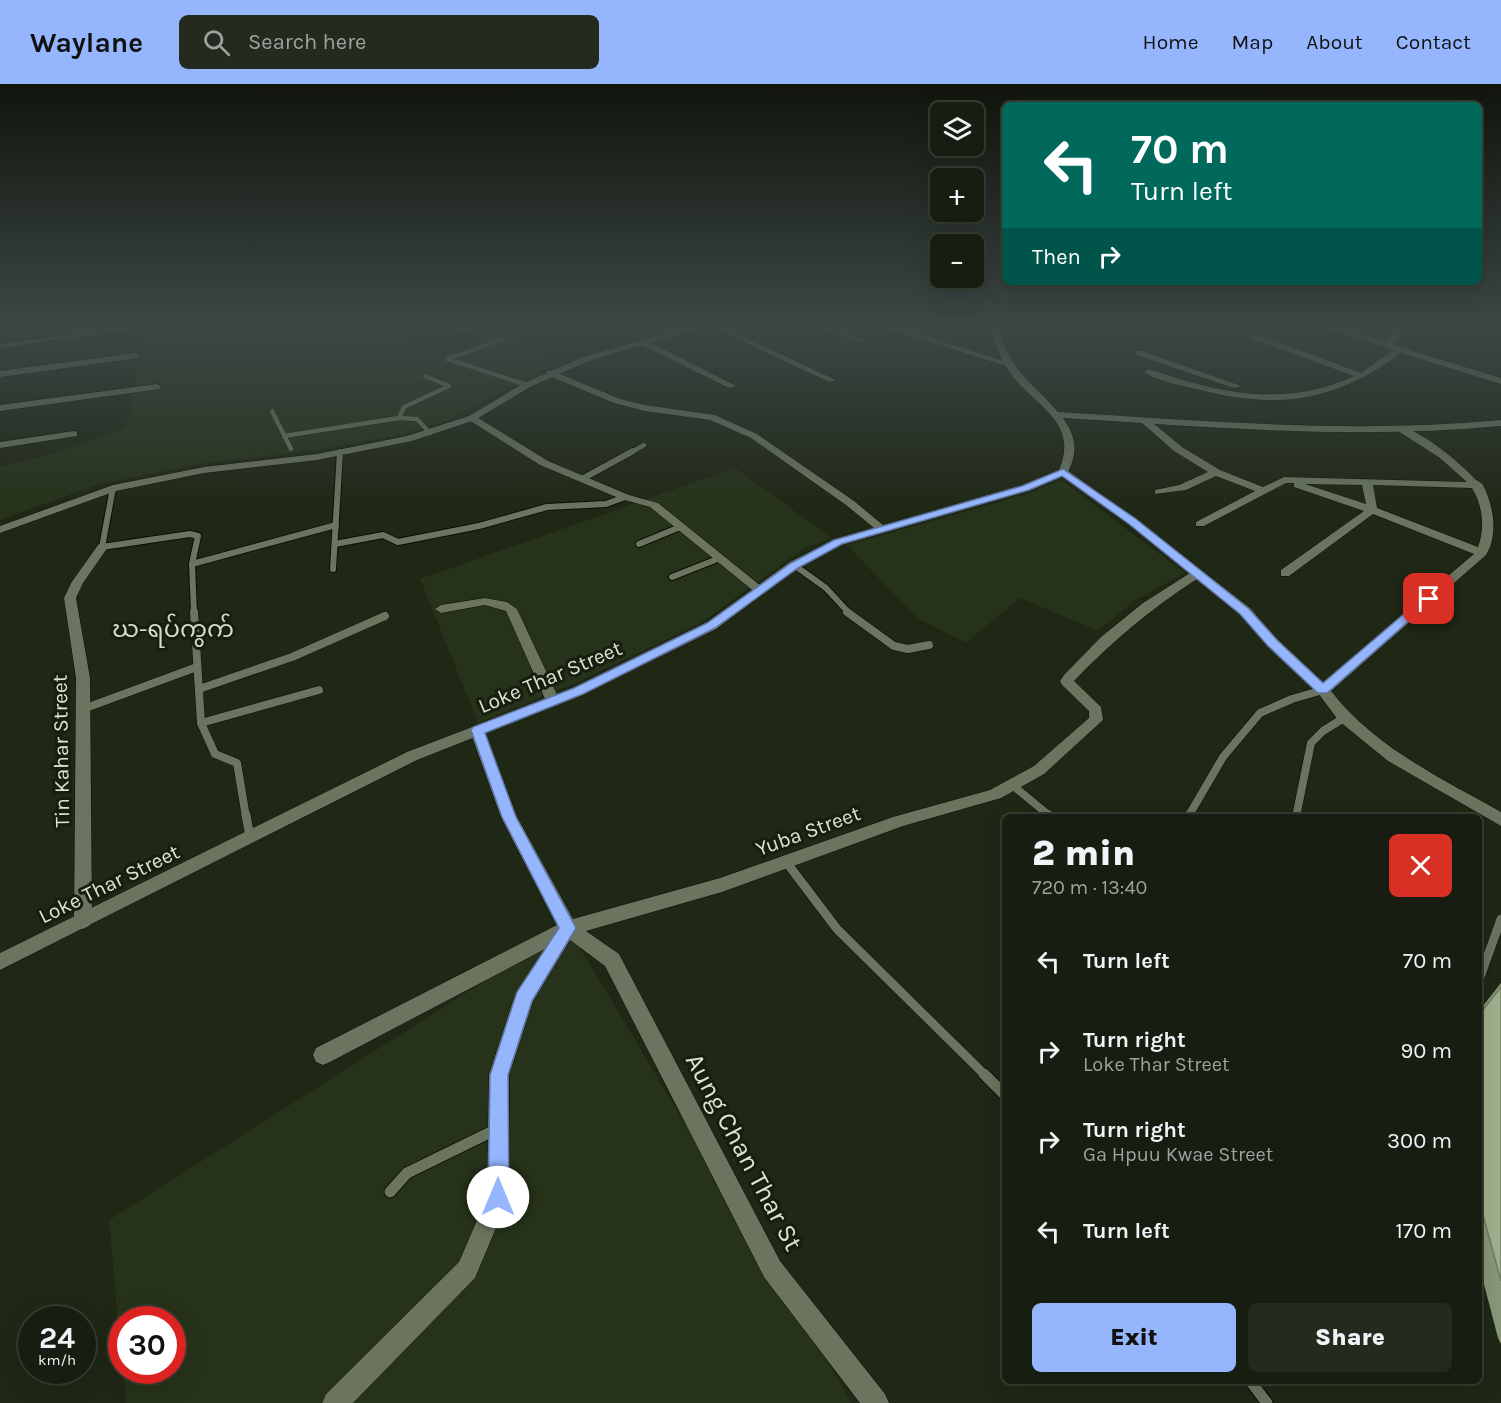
<!DOCTYPE html>
<html lang="en">
<head>
<meta charset="utf-8">
<style>
  :root { --surface:#171d10; --page:#242a1e; --text:#f1f3f6; --muted:#9ea29f; --line:#363b30; --accent:#95b6fd }
  body { margin:0; font-family:Karla,"Noto Sans Myanmar",sans-serif; background:var(--page); color:var(--text); height:100vh; display:flex; flex-direction:column; font-size:22px; white-space:nowrap }
  * { box-sizing:border-box; margin:0 }
  p { font-size:20px; color:var(--muted) }
  .icon { flex:none; width:33px; height:33px; fill:none; stroke:currentColor; stroke-width:2; stroke-linecap:round; stroke-linejoin:round }
  .map { position:relative; flex:1; overflow:hidden }
  .side { position:absolute; left:1002px; top:730px; width:480px; height:570px; display:flex; flex-direction:column; background:var(--surface); border-radius:9px; box-shadow:0 6px 24px #0002,0 0 0 2px var(--line) }
  .side>* { flex:none }
  .hud { position:absolute; left:1002px; top:18px; width:480px; height:183px; border-radius:9px; box-shadow:0 6px 24px #0002,0 0 0 2px var(--line); background:#00695c; color:#fff; overflow:hidden }
  .fabs { position:absolute; left:930px; top:18px; display:grid; gap:12px }
  .fabs a { display:grid; place-items:center; width:54px; height:54px; border-radius:9px; background:var(--surface); box-shadow:0 6px 24px #0002,0 0 0 2px var(--line); font-size:30px }
  .speed { position:absolute; left:18px; top:1222px; display:flex; gap:12px; font-size:30px; font-weight:700; text-align:center }
  .speed>* { display:grid; place-content:center; width:78px; height:78px; border-radius:50%; background:var(--surface); box-shadow:0 6px 24px #0002,0 0 0 2px var(--line); line-height:1 }
  .speed small { font-size:15px; font-weight:400 }
  .speed .limit { border:9px solid #d22; background:#fff; color:#111 }
  .pin { position:absolute; display:grid; place-items:center; width:51px; height:51px; color:#fff; margin:-26px; border-radius:12px; box-shadow:0 3px 9px #0006 }
  .me { position:absolute; width:66px; margin:-33px; rotate:0deg; stroke-linejoin:round; filter:drop-shadow(0 0 4px #0008) }
  .turn { display:flex; align-items:center; gap:21px; height:126px; padding:0 30px; font-size:27px }
  .turn .icon { width:78px; height:78px; stroke-width:2.5 }
  .turn b { display:block; font-size:42px; line-height:51px }
  .then { display:flex; align-items:center; height:57px; padding:0 30px; background:#0003; gap:12px; font-size:22px }
  .round { display:grid; place-items:center; flex:none; width:63px; height:63px; border-radius:9px; background:var(--page) }
  .headline { display:flex; align-items:center; justify-content:space-between; height:102px; padding:0 30px }
  h1 { font-size:36px; font-weight:800; line-height:45px }
  .cta { display:flex; gap:12px; margin-top:auto; padding:12px 30px }
  .cta a { flex:1; height:69px; border-radius:9px; background:var(--accent); color:#111; font-size:24px; font-weight:800; line-height:69px; text-align:center }
  .cta a+a { background:var(--page); color:var(--text) }
  ul { padding:0; list-style:none }
  li { display:flex; align-items:center; gap:18px; height:90px; padding:0 30px }
  li div { flex:1 }
  li b { display:block; font-size:22px }
  li em { font-style:normal }
  header { display:flex; align-items:center; gap:36px; box-sizing:border-box; height:84px; padding:0 30px; background:var(--accent); color:#111 }
  header strong { font-size:28px }
  nav { display:flex; gap:33px; margin-inline-start:auto; font-size:21px }
  .search { width:420px; height:54px; background:var(--page); display:flex; align-items:center; gap:15px; box-sizing:border-box; padding:0 21px; border-radius:9px; color:var(--muted); font-size:22px }
  .map>svg:first-child { display:block }
</style>
</head>
<body>
<header>
<strong>Waylane</strong>
<div class="search"><svg class="icon" aria-label="search" viewBox="0 0 24 24"><circle cx="10" cy="10" r="6"/><path d="M15 15l6 6"/></svg>Search here</div>
<nav><a>Home</a><a>Map</a><a>About</a><a>Contact</a></nav>
</header>
<div class="map">
<svg width="1501" height="1319" viewBox="0 0 1501 1319">
  <rect width="100%" height="100%" fill="#1f2715"/>
  <g fill="#263219">
    <polygon points="137,241 333,241 346,251 387,243 426,270 481,255 466,245 482,241 497,241 553,281 448,336 403,350 313,367 204,379 97,401 0,436 0,382 46,372 126,343 143,262"/>
    <polygon points="735,384 832,454 805,464 701,539 574,600 478,639 420,495"/>
    <polygon points="1061,396 1185,489 1134,517 1098,547 1020,514 966,559 917,534 847,461 1034,408"/>
    <polygon points="568,844 852,1319 126,1319 123,1287 172,1287 172,1236 122,1236 121,1270 109,1136"/>
  </g>
  <g fill="none" stroke-linecap="round" stroke-linejoin="round">
    <defs>
      <g id="service-far4">
        <polyline points="821,241 861,257"/>
        <polyline points="501,256 447,275 527,301"/>
        <polyline points="272,327 291,365"/>
        <polyline points="399,334 404,323 449,302 425,292"/>
        <polyline points="284,352 399,334 417,335 430,349"/>
        <polyline points="630,369 644,361"/>
      </g>
      <g id="service-far3">
        <polyline points="582,395 633,367"/>
        <polyline points="113,404 102,463 190,450 198,452 192,480 194,529"/>
        <polyline points="335,460 383,451 398,458 479,442 547,423 606,420 625,413"/>
        <polyline points="639,460 680,443"/>
        <polyline points="192,480 336,441"/>
        <polyline points="794,481 826,504 849,529"/>
        <polyline points="333,485 340,368"/>
        <polyline points="672,493 720,474"/>
      </g>
      <g id="service-far2">
        <polyline points="194,528 201,639 215,670 237,679 246,733"/>
        <polyline points="847,528 894,562 908,565 929,561"/>
        <polyline points="199,605 292,573 385,532"/>
        <polyline points="83,625 197,583"/>
        <polyline points="201,639 319,606"/>
        <polyline points="1011,700 1051,733"/>
        <polyline points="1188,733 1223,673 1260,629 1292,615 1323,606"/>
        <polyline points="1296,733 1311,659 1323,647 1344,634"/>
      </g>
      <g id="service-far1">
        <polyline points="246,731 250,753"/>
        <polyline points="1049,731 1052,734"/>
        <polyline points="1187,734 1189,731"/>
        <polyline points="1296,734 1297,731"/>
        <polyline points="787,779 837,845 985,991"/>
        <polyline points="1479,896 1501,835"/>
      </g>
      <g id="service">
        <polyline points="984,990 1005,1011"/>
        <polyline points="390,1108 407,1089 497,1045"/>
        <polyline points="1251,1298 1267,1319"/>
      </g>
      <g id="minor">
        <polygon points="134,241 158,241 0,264 0,260"/>
        <polygon points="469,241 483,241 454,250 450,248"/>
        <polygon points="662,241 673,241 685,248 678,250"/>
        <polygon points="708,241 719,241 836,296 829,298"/>
        <polygon points="876,241 890,241 1013,280 1006,282"/>
        <path d="M1317 241H1330L1386 258 1400 241H1409L1393 261 1501 294V300L1401 269C1334 319 1277 326 1196 305 1180 301 1157 297 1144 288L1148 285C1164 289 1180 296 1197 300 1248 314 1305 316 1354 292L1253 255V251H1259L1361 289 1393 266Z"/>
        <polygon points="1458,241 1474,241 1470,243"/>
        <polygon points="640,256 646,256 736,302 729,304 640,260"/>
        <polygon points="1136,267 1142,267 1241,302 1234,304 1136,271"/>
        <polygon points="135,269 139,272 138,274 0,293 0,287"/>
        <polygon points="547,287 553,287 620,315 645,321 715,331 757,350 854,417 889,446 887,448 879,448 846,421 751,354 710,336 645,327 614,319 547,291"/>
        <polygon points="157,300 161,303 160,305 0,327 0,321"/>
        <polygon points="469,332 475,332 548,377 629,411 658,419 766,506 760,510 756,509 650,423 621,415 540,381 469,336"/>
        <path d="M1141 334H1147L1182 363 1220 386 1263 403 1284 393 1467 398 1440 374 1398 347 1396 345 1401 342C1427 351 1457 376 1476 396 1477 396 1483 400 1483 401 1493 420 1499 450 1486 471L1331 607C1374 663 1441 694 1501 728V742L1388 677 1339 637 1318 609 1268 562 1240 530 1197 495C1148 527 1115 555 1074 597L1101 623 1103 636 1044 690 1001 714 903 742 722 808 586 847 619 870 780 1177 885 1310 889 1319H860L764 1193 605 882 570 856 533 917 509 991V1113L475 1194 353 1319H322L326 1310 459 1178 487 1113 489 991 514 914 545 865 330 978 323 981 316 978 313 971 316 964 557 841 501 733 470 647 472 643H482L484 647 517 733 573 835 720 794 893 733 990 706 1034 682 1089 634V627L1062 601 1060 597 1064 591 1101 553 1143 519 1190 489 1129 440 1059 390V386H1067L1137 436 1250 524 1278 556 1323 598 1474 470 1373 430 1289 492H1281V486L1364 427 1294 403V399H1286L1204 442H1196V438L1255 407 1216 392 1186 406 1155 410V406L1179 401 1208 388 1174 367 1141 338ZM1305 400 1362 401 1366 420ZM1373 401 1472 404C1483 422 1485 444 1478 463L1377 424Z"/>
        <polygon points="74,347 77,348 77,352 0,364 0,358"/>
        <polygon points="102,459 108,463 83,499 76,514 90,594 92,837 89,842 83,845 77,842 74,837 76,594 64,514 71,499 98,461"/>
        <polygon points="485,514 507,518 517,525 560,617 558,620 553,622 546,617 506,527 485,521 441,529 435,525 441,521"/>
      </g>
      <g id="tertiary">
        <polygon points="695,241 709,241 589,277 530,303 475,336 412,357 317,376 204,389 116,407 0,449 0,442 113,401 204,383 317,370 407,352 469,332 524,299 583,273"/>
        <path d="M990 241H998C1011 290 1029 294 1058 328 1205 337 1355 350 1501 336V342C1356 356 1208 343 1063 334 1077 354 1078 369 1067 390L1029 406 842 460 798 484 716 545 584 610 417 676 0 886V869L407 668 574 604 706 539 790 478 834 456 1021 402 1059 386C1079 339 1038 324 1013 293 1001 278 995 260 990 241Z"/>
      </g>
    </defs>
    <use href="#service-far4" stroke="#091002" stroke-width="5"/>
    <use href="#service-far3" stroke="#091002" stroke-width="8"/>
    <use href="#service-far2" stroke="#091002" stroke-width="9"/>
    <use href="#service-far1" stroke="#091002" stroke-width="10"/>
    <use href="#service" stroke="#091002" stroke-width="13"/>
    <use href="#minor" stroke="#091002" stroke-width="1"/>
    <use href="#tertiary" stroke="#091002" stroke-width="1"/>
    <use href="#service-far4" stroke="#6a745f" stroke-width="4.5"/>
    <use href="#service-far3" stroke="#6a745f" stroke-width="6"/>
    <use href="#service-far2" stroke="#6a745f" stroke-width="8"/>
    <use href="#service-far1" stroke="#6a745f" stroke-width="9"/>
    <use href="#service" stroke="#6a745f" stroke-width="11"/>
    <use href="#minor" fill="#6a745f" fill-rule="evenodd"/>
    <use href="#tertiary" fill="#6a745f" fill-rule="evenodd"/>
  </g>
  <polygon fill="#889778" points="1501,899 1501,1260 1498,1254 1479,1181 1479,927"/>
  <polygon fill="#9eb08c" stroke="#6f7b62" stroke-width="1.5" points="1501,903 1501,1197 1479,1116 1479,931"/>
  <linearGradient id="sky" x2="0" y2="1"><stop stop-color="#11150c"/><stop offset="0.57" stop-color="#3c4746"/><stop offset="1" stop-color="#3c4746" stop-opacity="0"/></linearGradient>
  <rect width="1501" height="426" fill="url(#sky)"/>
  <polygon fill="#95b6fd" stroke="#6176a4" stroke-width="1.5" points="1063,385 1136,435 1249,525 1277,556 1323,599 1425,512 1429,511 1434,515 1327,609 1318,609 1268,562 1240,530 1129,440 1062,392 1029,406 842,460 798,484 715,544 583,610 485,649 516,733 576,844 532,917 508,991 509,1113 506,1121 498,1124 491,1121 488,1113 490,991 517,908 559,844 502,733 471,646 473,643 574,604 707,539 791,479 834,456 1022,402"/>
  <g text-anchor="middle" dominant-baseline="central" stroke-width="6" stroke-linejoin="round" paint-order="stroke">
    <g font-size="21" fill="#dde3d8" stroke="#161e0c">
      <text transform="translate(550 593) rotate(-23)">Loke Thar Street</text>
      <text transform="translate(61 667) rotate(-91)">Tin Kahar Street</text>
      <text transform="translate(808 747) rotate(-20)">Yuba Street</text>
      <text transform="translate(109 800) rotate(-26)">Loke Thar Street</text>
    </g>
    <g font-size="24" fill="#d0dcc5" stroke="#161e0c">
      <text x="173" y="545">ဃ-ရပ်ကွက်</text>
    </g>
    <g font-size="26" fill="#dde3d8" stroke="#161e0c">
      <text transform="translate(744 1068) rotate(62)">Aung Chan Thar St</text>
    </g>
  </g>
</svg>
<div class="fabs">
<a><svg class="icon" aria-label="layers" viewBox="0 0 24 24"><path d="M12 4l9 5-9 5-9-5zM3 14l9 5 9-5"/></svg></a>
<a>+</a>
<a>−</a>
</div>
<div class="speed"><div>24<small>km/h</small></div><div class="limit">30</div></div>
<div class="pin" style="left:1429px;top:515px;background:#d93025"><svg class="icon" aria-label="arrive" viewBox="0 0 24 24"><path d="M6 21V4h12l-3 4 3 4H6"/></svg></div>
<svg class="me" style="left:498px;top:1113px" viewBox="-20 -20 40 40"><circle r="19" fill="#fff"/><path d="M0-13L10 11 0 6-10 11z" fill="#95b6fd"/></svg>
<div class="hud">
<div class="turn"><svg class="icon" aria-label="left" viewBox="0 0 24 24"><path d="M17 20v-9H6M10 6l-5 5 5 5"/></svg><div><b>70 m</b>Turn left</div></div>
<div class="then">Then<svg class="icon" aria-label="right" viewBox="0 0 24 24"><path d="M7 20v-9h11M14 6l5 5-5 5"/></svg></div>
</div>
<section class="side">
<div class="headline"><div><h1>2 min</h1><p>720 m · 13:40</p></div><a class="round" style="background:#d93025;color:#fff"><svg class="icon" aria-label="close" viewBox="0 0 24 24"><path d="M6 6l12 12M18 6L6 18"/></svg></a></div>
<ul>
<li><svg class="icon" aria-label="left" viewBox="0 0 24 24"><path d="M17 20v-9H6M10 6l-5 5 5 5"/></svg><div><b>Turn left</b></div><em>70 m</em></li>
<li><svg class="icon" aria-label="right" viewBox="0 0 24 24"><path d="M7 20v-9h11M14 6l5 5-5 5"/></svg><div><b>Turn right</b><p>Loke Thar Street</p></div><em>90 m</em></li>
<li><svg class="icon" aria-label="right" viewBox="0 0 24 24"><path d="M7 20v-9h11M14 6l5 5-5 5"/></svg><div><b>Turn right</b><p>Ga Hpuu Kwae Street</p></div><em>300 m</em></li>
<li><svg class="icon" aria-label="left" viewBox="0 0 24 24"><path d="M17 20v-9H6M10 6l-5 5 5 5"/></svg><div><b>Turn left</b></div><em>170 m</em></li>
</ul>
<div class="cta"><a>Exit</a><a>Share</a></div>
</section>
</div>
</body>
</html>
